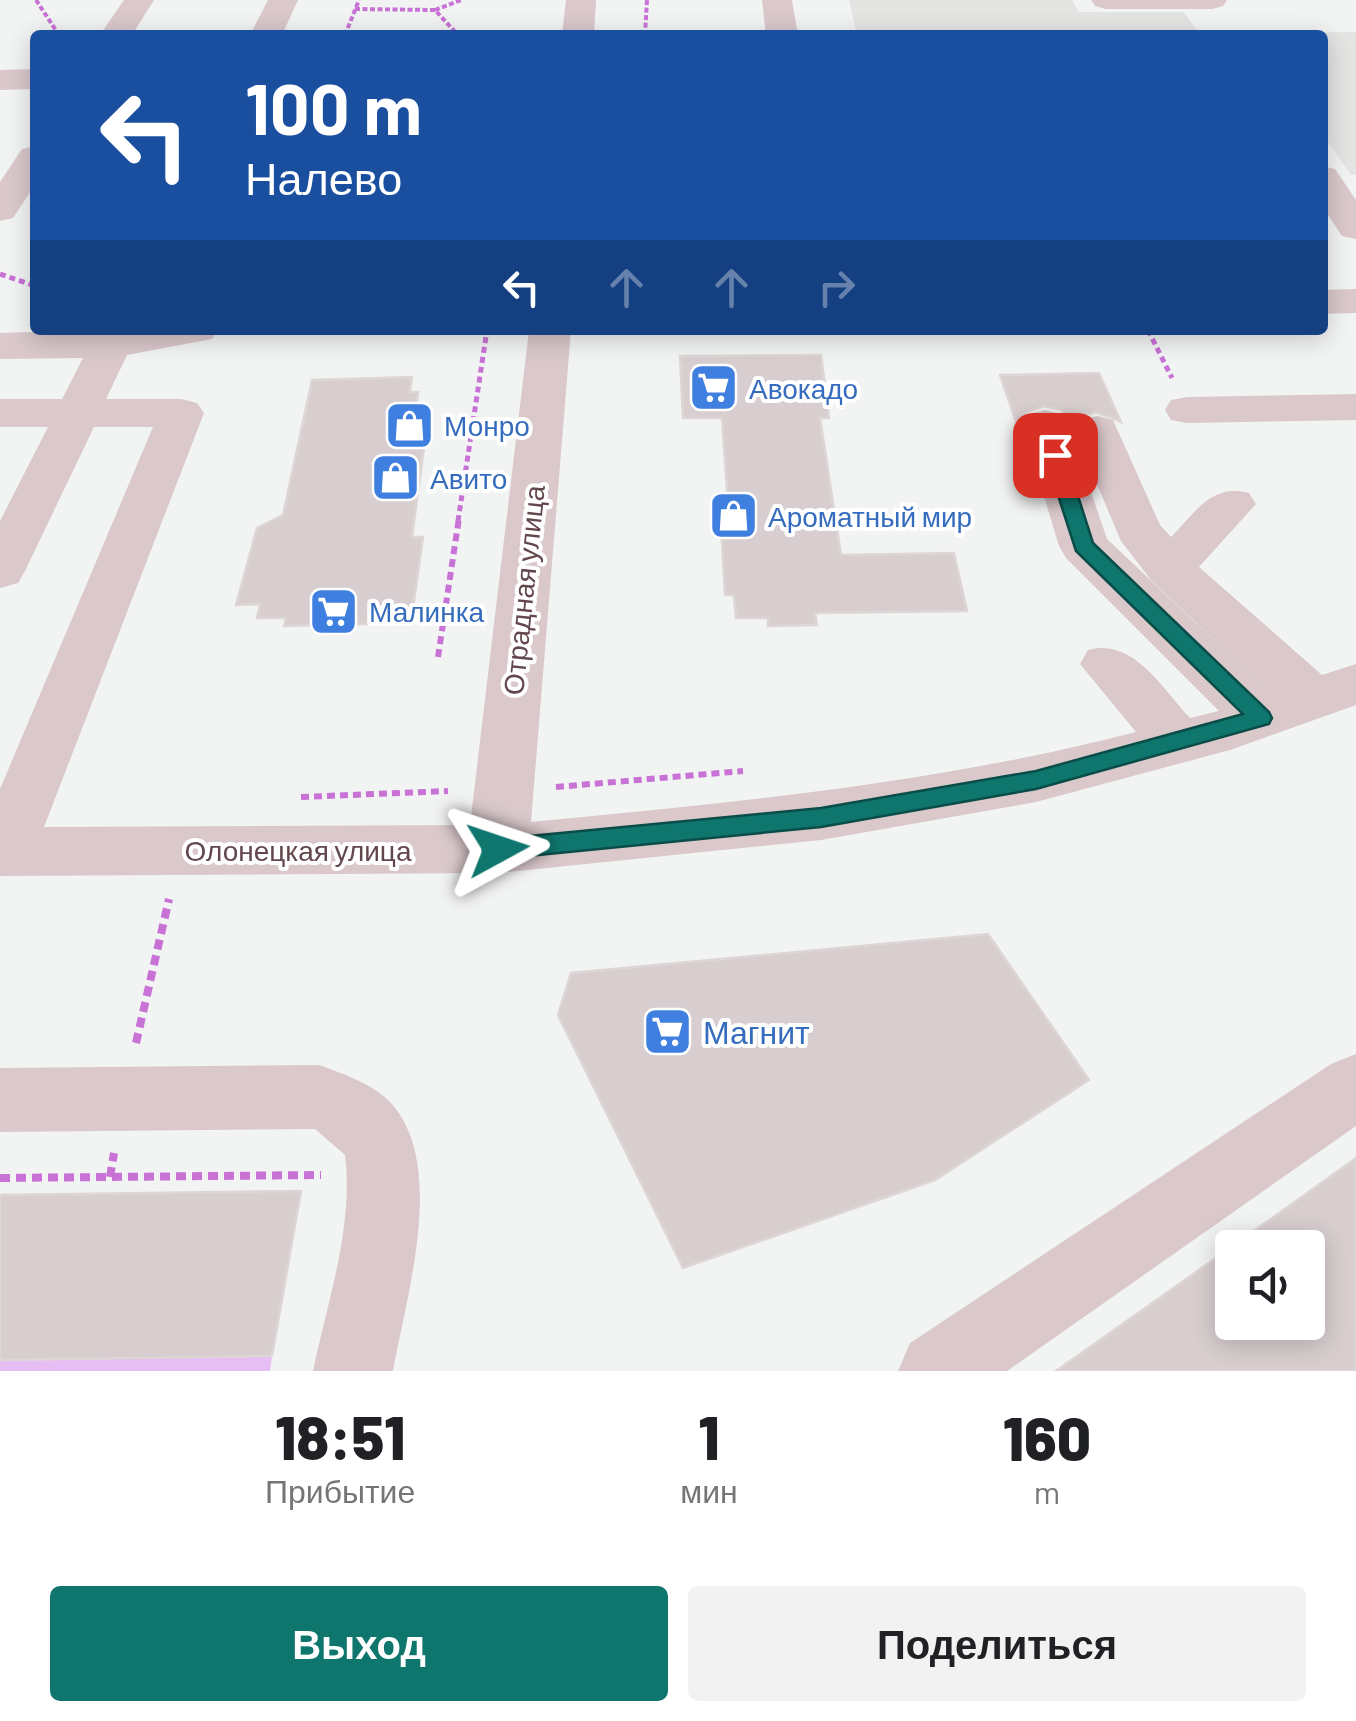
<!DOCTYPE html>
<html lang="ru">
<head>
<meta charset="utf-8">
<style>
  :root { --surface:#fff; --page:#f2f2f2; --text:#202124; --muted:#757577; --accent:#0f766e }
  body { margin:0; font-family:Barlow,sans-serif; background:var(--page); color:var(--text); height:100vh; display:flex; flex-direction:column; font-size:38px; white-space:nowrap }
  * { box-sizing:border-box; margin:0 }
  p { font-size:32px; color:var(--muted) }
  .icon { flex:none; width:55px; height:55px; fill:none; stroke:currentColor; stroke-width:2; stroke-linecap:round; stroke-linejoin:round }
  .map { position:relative; height:1371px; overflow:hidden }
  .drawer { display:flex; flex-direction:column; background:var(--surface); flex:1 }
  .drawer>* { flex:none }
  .banner { position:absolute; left:30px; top:30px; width:1298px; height:305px; border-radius:10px; box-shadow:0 5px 25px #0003; background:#1a4fa0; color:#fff; overflow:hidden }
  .buttons { position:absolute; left:1215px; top:1230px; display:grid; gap:20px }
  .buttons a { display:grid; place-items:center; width:110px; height:110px; border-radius:10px; background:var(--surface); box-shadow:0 5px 25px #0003; font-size:50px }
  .pin { position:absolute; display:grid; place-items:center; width:85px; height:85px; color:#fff; margin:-42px; border-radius:20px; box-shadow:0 5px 15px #0006 }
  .me { position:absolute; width:110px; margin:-55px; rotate:85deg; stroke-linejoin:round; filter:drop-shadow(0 0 8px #0008) }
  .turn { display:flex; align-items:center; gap:35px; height:210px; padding:0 50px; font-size:45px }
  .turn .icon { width:130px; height:130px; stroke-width:2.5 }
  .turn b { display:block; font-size:70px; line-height:85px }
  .lanes { display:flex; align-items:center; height:95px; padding:0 50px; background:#0003; justify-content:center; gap:50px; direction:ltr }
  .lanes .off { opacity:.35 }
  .eta { display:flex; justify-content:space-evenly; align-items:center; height:170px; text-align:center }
  .eta b { font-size:60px; font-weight:800; line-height:70px }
  .primary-button { display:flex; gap:20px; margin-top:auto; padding:20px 50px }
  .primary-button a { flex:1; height:115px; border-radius:10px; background:var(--accent); color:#fff; font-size:40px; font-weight:800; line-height:115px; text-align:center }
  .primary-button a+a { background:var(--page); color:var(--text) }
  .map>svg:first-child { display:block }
</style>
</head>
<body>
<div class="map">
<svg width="1356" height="1371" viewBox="0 0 1356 1371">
  <rect width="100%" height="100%" fill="#f2f4f3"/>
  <g fill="#e4e5e3">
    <polygon points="849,0 1072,0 1079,12 1184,12 1200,35 857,35"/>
    <polygon points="1356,32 1356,175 1351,175 1323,136 1322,35 1248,33"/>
  </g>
  <polygon fill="#e6bef4" points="272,1356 270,1371 0,1371 0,1360"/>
  <g fill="#d8ced0" stroke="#ded6d5" stroke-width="2.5" fill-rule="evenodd">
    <polygon points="821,355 829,418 820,418 841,555 954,553 967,611 815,613 817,625 768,626 768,618 736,618 734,595 725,595 720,504 728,504 722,418 683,418 680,356"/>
    <polygon points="1099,373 1121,422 1096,412 1080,416 1072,424 1062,410 1044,406 1026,412 1017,425 1000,375"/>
    <polygon points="412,377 410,392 418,392 416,410 429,410 412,537 423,537 412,615 369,616 368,624 284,626 286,618 257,618 260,604 236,605 257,528 283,515 312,380"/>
    <polygon points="988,934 1089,1080 935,1180 683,1268 558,1015 571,973"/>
    <path d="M1356 1158V1371H1056L1230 1248ZM1232 1248H1308V1322H1232Z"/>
    <polygon points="301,1191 272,1356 0,1360 0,1195"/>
  </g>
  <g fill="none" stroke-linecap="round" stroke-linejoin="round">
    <g stroke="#c872d6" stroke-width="4" stroke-dasharray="5 2.5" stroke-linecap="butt">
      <polyline points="36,0 59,35"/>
      <polyline points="355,9 435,10 458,35"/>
      <polyline points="435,10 461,0"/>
      <polyline points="345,35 359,0"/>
      <polyline points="645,35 647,0"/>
    </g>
    <g stroke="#c872d6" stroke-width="5" stroke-dasharray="6 4" stroke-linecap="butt">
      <polyline points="0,274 35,286"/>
      <polyline points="1148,330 1172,378"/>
      <polyline points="458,521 487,330"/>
    </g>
    <g stroke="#c872d6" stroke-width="6" stroke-dasharray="8 5" stroke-linecap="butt">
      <polyline points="438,657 459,518"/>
      <polyline points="556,787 743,771"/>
      <polyline points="301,797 448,791"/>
    </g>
    <g stroke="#c872d6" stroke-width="8" stroke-dasharray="10 6" stroke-linecap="butt">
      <polyline points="136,1043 169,899"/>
      <polyline points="110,1177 114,1153"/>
      <polyline points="0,1178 321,1175"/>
    </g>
    <g fill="#dac8cb" fill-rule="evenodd">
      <polygon points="124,0 154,0 132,35 100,35"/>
      <polygon points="268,0 298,0 282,35 250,35"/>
      <polygon points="566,0 596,0 594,35 562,35"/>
      <polygon points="762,0 792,0 798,35 766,35"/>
      <polygon points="1091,0 1227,0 1223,6 1212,9 1106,9 1095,6"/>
      <polygon points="35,69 35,89 0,90 0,70"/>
      <polygon points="35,146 35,185 13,218 0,221 0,182 22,149"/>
      <polygon points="1322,166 1335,169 1356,200 1356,239 1342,236 1322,206"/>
      <polygon points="1356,289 1356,313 1322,314 1322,290"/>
      <path d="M97 330H218L212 339 127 355 106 399H181L197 403 204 413 44 827 470 825 529 330H571L531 822C738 802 934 784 1136 732L1080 664 1088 650C1133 637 1162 688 1190 718L1219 711 1066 558 1059 546 1022 424 1029 414 1045 410 1061 414 1068 424 1107 539 1270 693 1151 580 1121 541 1074 430 1081 420 1097 416 1113 420 1160 525 1171 537C1196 512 1211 483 1249 493L1256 504 1199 567 1322 675 1356 664V705L1230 750 1036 802 821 840 498 873 0 876V789L153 427H94L25 571 18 583 0 588V521L48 427H0V399H62L83 358 0 359V333Z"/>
      <polygon points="1356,394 1356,420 1187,423 1171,420 1165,410 1171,400 1187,397"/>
      <polygon points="1356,1054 1356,1126 1007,1371 898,1371 910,1343 1331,1064"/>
      <path d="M319 1065C343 1074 369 1082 388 1100 449 1161 406 1296 393 1371H313C327 1303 354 1226 345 1155L315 1129 0 1132V1068Z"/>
    </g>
  </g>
  <polygon fill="#0f766e" stroke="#0a4d48" stroke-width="2.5" points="1055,449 1065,455 1093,543 1269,712 1272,718 1269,724 1036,789 821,827 498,859 489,856 485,849 489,842 498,839 821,808 1036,771 1243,714 1076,551 1045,455"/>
  <defs>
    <symbol id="supermarket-square" viewBox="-11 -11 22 22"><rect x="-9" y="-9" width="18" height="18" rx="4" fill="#3f7fe0" stroke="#fff"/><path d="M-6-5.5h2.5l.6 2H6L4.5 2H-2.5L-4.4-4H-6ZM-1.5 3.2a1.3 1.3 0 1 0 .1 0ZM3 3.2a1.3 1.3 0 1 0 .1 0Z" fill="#fff"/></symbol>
    <symbol id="shop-square" viewBox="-11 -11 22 22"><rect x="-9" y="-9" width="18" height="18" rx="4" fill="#3f7fe0" stroke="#fff"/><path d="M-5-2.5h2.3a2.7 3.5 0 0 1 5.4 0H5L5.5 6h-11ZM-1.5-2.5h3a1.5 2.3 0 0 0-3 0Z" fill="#fff"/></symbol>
  </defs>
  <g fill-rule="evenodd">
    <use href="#supermarket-square" x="686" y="360" width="55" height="55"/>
    <use href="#shop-square" x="382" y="398" width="55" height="55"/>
    <use href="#shop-square" x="368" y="450" width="55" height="55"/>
    <use href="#shop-square" x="706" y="488" width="55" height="55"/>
    <use href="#supermarket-square" x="306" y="584" width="55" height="55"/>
    <use href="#supermarket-square" x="640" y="1004" width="55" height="55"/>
  </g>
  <g text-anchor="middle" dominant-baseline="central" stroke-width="8" stroke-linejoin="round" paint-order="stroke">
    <g font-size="28" fill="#366cbe" stroke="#fff" text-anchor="start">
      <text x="749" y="388">Авокадо</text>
      <text x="444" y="425">Монро</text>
      <text x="430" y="478">Авито</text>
      <text x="768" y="516">Ароматный мир</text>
      <text x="369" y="611">Малинка</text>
    </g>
    <g font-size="28" fill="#62474c" stroke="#fff">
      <text transform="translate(523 590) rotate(-84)">Отрадная улица</text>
      <text x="298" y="850">Олонецкая улица</text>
    </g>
    <g font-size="32" fill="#366cbe" stroke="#fff" text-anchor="start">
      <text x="703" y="1031">Магнит</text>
    </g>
  </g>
</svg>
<div class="buttons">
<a><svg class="icon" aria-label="sound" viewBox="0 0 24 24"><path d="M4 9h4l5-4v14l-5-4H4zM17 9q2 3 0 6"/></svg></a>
</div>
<div class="pin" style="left:1055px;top:455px;background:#d93025"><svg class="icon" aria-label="arrive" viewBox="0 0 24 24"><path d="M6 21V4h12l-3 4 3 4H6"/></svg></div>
<svg class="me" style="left:498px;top:849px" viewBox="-20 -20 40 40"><path d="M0-17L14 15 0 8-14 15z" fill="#0f766e" stroke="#fff" stroke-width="4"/></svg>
<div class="banner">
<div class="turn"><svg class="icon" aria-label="left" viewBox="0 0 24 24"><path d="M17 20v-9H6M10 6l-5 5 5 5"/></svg><div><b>100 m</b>Налево</div></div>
<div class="lanes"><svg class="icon" aria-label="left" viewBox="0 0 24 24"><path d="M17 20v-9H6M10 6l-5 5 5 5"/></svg><svg class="icon off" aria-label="ahead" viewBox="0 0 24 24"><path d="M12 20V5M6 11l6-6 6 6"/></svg><svg class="icon off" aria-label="ahead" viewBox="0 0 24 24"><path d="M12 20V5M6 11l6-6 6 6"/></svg><svg class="icon off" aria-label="right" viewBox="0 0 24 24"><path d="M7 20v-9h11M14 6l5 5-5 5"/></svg></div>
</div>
</div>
<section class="drawer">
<div class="eta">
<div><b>18:51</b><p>Прибытие</p></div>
<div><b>1</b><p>мин</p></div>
<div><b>160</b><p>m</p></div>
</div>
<div class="primary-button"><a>Выход</a><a>Поделиться</a></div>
</section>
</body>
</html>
